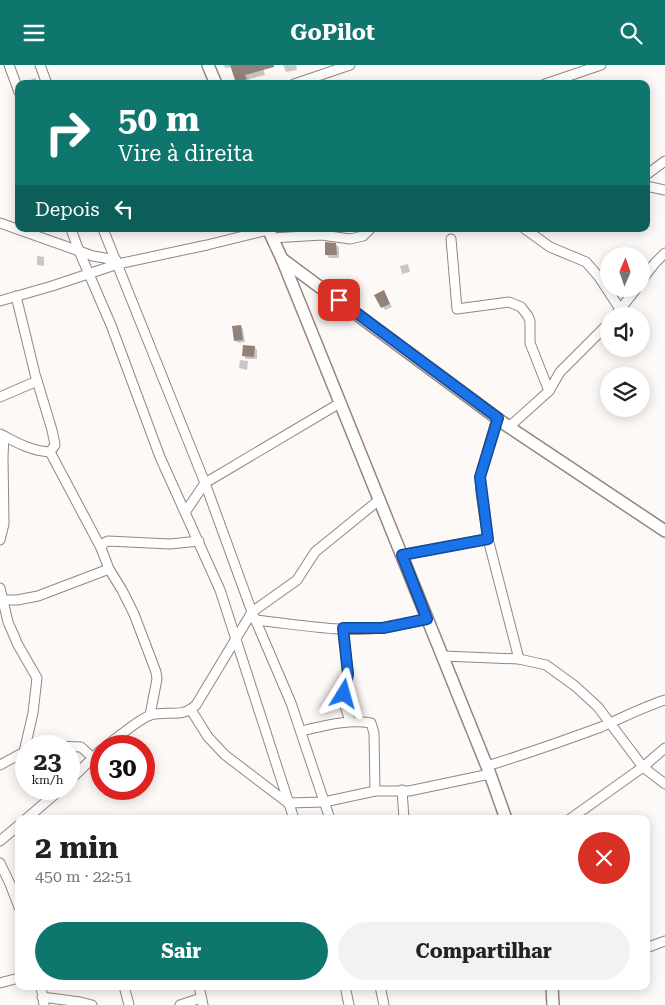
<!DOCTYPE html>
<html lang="pt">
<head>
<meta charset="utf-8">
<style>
  :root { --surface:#fff; --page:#f2f2f2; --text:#222; --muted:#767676; --accent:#0f766e }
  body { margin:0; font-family:"Roboto Serif",serif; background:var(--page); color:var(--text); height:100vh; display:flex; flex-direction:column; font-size:19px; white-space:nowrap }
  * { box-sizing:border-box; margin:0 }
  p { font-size:16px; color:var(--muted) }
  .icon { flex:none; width:28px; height:28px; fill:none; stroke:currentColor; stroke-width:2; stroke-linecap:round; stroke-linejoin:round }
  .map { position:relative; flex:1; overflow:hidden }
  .details { position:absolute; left:15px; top:750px; width:635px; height:175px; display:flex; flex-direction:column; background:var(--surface); border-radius:10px; box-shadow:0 2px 12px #0003 }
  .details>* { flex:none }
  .top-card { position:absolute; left:15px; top:15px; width:635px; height:152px; border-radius:10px; box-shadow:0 2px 12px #0003; background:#0f766e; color:#fff; overflow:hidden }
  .needle { width:32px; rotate:2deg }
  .controls { position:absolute; left:600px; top:182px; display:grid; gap:10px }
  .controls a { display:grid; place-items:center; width:50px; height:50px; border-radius:50%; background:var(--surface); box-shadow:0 2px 12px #0003; font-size:25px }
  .speed { position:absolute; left:15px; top:670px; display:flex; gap:10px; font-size:25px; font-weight:700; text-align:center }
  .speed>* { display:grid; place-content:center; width:65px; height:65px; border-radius:50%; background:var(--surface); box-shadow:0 2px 12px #0003; line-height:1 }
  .speed small { font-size:12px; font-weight:400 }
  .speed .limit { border:8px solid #d22; background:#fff; color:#111 }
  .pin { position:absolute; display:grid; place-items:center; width:42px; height:42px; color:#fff; margin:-21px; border-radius:10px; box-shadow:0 2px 8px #0006 }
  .me { position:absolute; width:55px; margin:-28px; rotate:8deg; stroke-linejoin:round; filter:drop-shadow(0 0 4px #0008) }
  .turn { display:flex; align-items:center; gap:18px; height:105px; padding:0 20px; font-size:22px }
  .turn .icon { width:65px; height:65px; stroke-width:2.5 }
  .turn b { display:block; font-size:35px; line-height:42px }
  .then { display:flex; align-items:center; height:48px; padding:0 20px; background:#0003; gap:10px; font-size:19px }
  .round { display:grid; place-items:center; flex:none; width:52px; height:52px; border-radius:26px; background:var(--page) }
  .headline { display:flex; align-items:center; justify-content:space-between; height:85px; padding:0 20px }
  h1 { font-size:30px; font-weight:700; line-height:38px }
  .cta { display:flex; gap:10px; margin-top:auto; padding:10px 20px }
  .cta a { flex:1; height:58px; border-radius:30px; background:var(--accent); color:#fff; font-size:20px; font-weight:700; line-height:58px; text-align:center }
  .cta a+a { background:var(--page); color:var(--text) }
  header { display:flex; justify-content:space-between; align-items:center; height:65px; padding:0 20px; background:var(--accent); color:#fff; font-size:22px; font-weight:700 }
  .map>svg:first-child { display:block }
</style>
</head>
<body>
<header><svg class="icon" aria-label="menu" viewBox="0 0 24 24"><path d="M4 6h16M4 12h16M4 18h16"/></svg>GoPilot<svg class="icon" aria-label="search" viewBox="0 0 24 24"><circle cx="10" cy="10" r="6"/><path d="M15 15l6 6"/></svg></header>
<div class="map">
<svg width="665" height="940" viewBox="0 0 665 940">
  <rect width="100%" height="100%" fill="#fdf9f7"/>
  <g fill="#0003">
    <polygon points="223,0 262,0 265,10 249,14 250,18 239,19 232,2 226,3"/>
    <polygon points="283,0 296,0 297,5 286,7"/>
    <polygon points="35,13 39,19 26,19 25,17"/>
    <polygon points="336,180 339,182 339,193 329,193 327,190"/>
    <polygon points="37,191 44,192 44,201 37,200"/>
    <polygon points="408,199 410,207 402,209 400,201"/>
    <polygon points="383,226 392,242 385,245 376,230"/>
    <polygon points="241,261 243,264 245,277 238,278 235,275"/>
    <polygon points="254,282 257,285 257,294 246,294 244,291"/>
    <polygon points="240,295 248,296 247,305 239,303"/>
  </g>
  <g fill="#938279">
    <polygon points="230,0 274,0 274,2 245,10 247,14 236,18"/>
    <polygon points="325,177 336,178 337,190 325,190"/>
    <polygon points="384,225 390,239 381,243 374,230"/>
    <polygon points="241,260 243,275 234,276 232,261"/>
    <polygon points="243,280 255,281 254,292 242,291"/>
  </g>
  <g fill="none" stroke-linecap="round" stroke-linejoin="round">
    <defs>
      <g id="street">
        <polyline points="9,0 19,27"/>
        <polyline points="40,0 47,19"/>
        <polyline points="294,19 350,0"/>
        <polyline points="545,19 601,0"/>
        <polyline points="646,110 665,96"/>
        <polyline points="646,121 665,125"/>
        <polyline points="0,158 79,186 111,260 160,392 220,525 294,754"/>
        <polyline points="71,164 79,186 93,191 116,195"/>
        <polyline points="103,164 205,418 252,547 291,638 330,754"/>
        <polyline points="525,164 550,182 586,197 599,212 620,244"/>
        <polyline points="272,173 322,170 350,174 363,171 370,164"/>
        <polyline points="451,174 457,244 509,237 521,242 528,251 530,256 530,278 549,326"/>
        <polyline points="641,216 655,198 665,188"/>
        <polyline points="0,236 52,221 118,199 207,180 268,165"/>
        <polyline points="615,251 636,224"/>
        <polyline points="0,332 37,316"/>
        <polyline points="497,353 480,412 481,428 488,474 519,594"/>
        <polyline points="509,362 549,326 560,307 609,258"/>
        <path d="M4 371C19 379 33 386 50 387L55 380 52 365 35 309 16 231"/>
        <polyline points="50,387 101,483"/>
        <polyline points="186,446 205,418 340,338"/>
        <polyline points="0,475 4,459 3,392 4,371 0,369"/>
        <polyline points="401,490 488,474"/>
        <polyline points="0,523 8,557 18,580 37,613 33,648 24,687"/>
        <polyline points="0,535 17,535 38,531 109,504"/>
        <path d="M255 555C296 559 340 568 382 563 397 561 412 557 427 554"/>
        <polyline points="343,563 348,609 344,629 344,638 350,656"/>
        <polyline points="443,591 519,594 546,600 575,621 598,642 643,702 665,719"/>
        <polyline points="191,645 208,672 225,690 288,738 324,737 375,726 409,726 490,709"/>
        <polyline points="150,650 157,614 156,607 134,549 122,525 109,504 101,483 104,478 108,476 170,479 199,476"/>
        <path d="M301 666C324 661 347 654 371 658L374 668 375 726"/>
        <polyline points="56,681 81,682 92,692"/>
        <path d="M106 681C116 674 140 653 151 650 169 645 181 654 196 640L252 547 297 515 315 487 379 435"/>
        <polyline points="0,700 26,686"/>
        <path d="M487 701C526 689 563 676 601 662 622 653 643 642 665 635"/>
        <polyline points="69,716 101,685"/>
        <polyline points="402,725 404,754"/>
        <polyline points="26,754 61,724"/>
        <polyline points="570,754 643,702 665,683"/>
        <polyline points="0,776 19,760"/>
        <polyline points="0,798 10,819 19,842"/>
        <polyline points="646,883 665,876"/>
        <polyline points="0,918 19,913"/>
        <polyline points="41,921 44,940"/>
        <polyline points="124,921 129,940"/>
        <polyline points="199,921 203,940"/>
        <polyline points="345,921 349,940"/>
        <polyline points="380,921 384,940"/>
        <polyline points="42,932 80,937 92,940"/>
        <polyline points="180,940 201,933"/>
      </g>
      <g id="secondary">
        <polyline points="208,0 216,19"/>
        <polyline points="268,164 282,194 490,709 506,754"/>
        <polyline points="282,194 509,362 665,466"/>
        <polyline points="552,921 553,940"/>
      </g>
    </defs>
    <use href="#street" stroke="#97857c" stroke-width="11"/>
    <use href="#secondary" stroke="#97857c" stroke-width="14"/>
    <use href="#street" stroke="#fff" stroke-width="9"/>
    <use href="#secondary" stroke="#fff" stroke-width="11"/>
  </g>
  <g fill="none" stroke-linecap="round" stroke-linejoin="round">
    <defs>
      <polyline id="route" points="339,235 498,353 480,412 488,474 402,490 427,554 383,563 343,563 348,609 344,629"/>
    </defs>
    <use href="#route" stroke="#114b97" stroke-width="12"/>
    <use href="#route" stroke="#1a73e8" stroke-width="9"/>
  </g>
</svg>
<div class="controls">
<a><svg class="needle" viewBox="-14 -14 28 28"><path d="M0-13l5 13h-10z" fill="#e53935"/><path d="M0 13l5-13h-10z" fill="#767676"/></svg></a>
<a><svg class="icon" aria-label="sound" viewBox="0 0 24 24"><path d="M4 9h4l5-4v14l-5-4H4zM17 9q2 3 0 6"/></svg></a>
<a><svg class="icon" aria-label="layers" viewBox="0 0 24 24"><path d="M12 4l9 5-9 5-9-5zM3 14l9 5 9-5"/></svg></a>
</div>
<div class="speed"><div>23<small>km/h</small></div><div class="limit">30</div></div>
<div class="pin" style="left:339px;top:235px;background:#d93025"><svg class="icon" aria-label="arrive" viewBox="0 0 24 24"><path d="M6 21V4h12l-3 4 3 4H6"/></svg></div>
<svg class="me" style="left:344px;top:629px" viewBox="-20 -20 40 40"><path d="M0-17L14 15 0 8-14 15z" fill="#1a73e8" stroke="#fff" stroke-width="4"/></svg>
<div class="top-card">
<div class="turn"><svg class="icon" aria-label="right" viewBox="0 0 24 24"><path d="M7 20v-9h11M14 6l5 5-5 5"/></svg><div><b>50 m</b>Vire à direita</div></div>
<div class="then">Depois<svg class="icon" aria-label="left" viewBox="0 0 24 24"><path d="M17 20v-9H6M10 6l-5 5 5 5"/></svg></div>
</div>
<section class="details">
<div class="headline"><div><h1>2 min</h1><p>450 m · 22:51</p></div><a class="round" style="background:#d93025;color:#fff"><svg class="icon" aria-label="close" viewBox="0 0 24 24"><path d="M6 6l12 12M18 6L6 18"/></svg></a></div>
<div class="cta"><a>Sair</a><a>Compartilhar</a></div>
</section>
</div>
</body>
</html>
